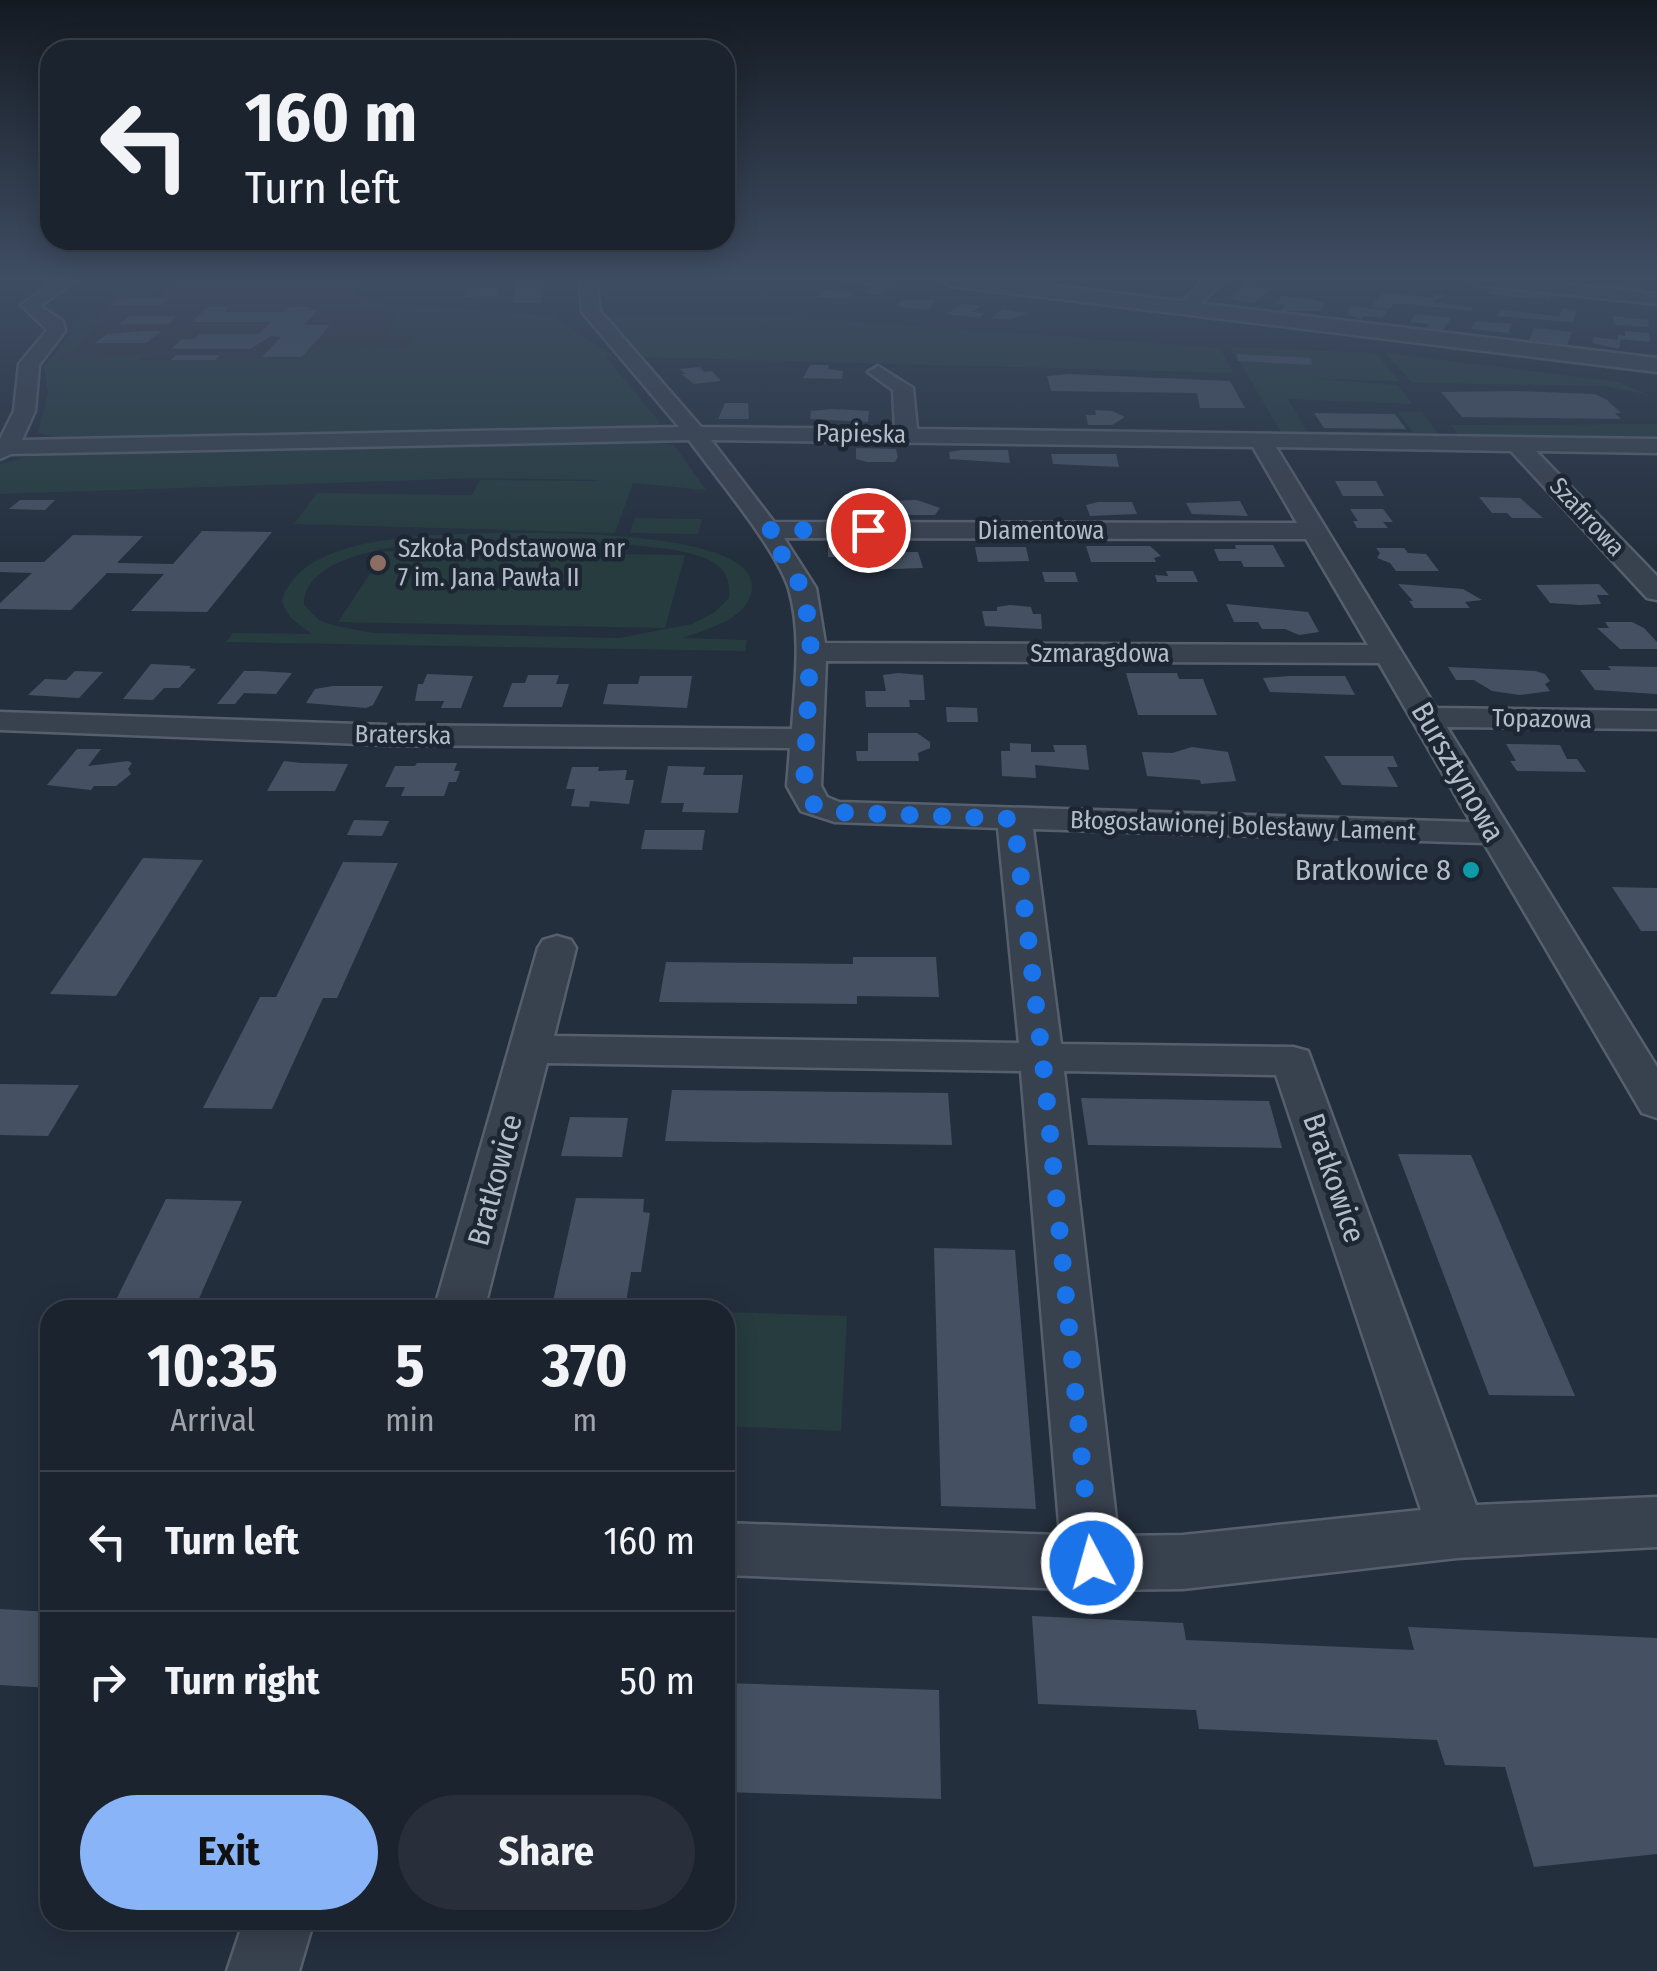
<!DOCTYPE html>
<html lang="en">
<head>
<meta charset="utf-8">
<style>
  :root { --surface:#1b232e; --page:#282f3a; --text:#f1f3f6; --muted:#a0a4aa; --line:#39404a; --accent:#8ab4f8 }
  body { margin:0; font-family:"Fira Sans Condensed",sans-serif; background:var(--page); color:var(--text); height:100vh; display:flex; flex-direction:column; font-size:38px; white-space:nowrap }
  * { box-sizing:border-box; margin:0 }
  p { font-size:32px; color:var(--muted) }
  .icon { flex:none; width:55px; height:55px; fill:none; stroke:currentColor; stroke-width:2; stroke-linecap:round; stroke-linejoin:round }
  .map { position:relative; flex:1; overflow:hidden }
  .panel { position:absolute; left:40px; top:1300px; width:695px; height:630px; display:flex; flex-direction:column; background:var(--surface); border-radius:30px; box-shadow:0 5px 25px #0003,0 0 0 2px var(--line) }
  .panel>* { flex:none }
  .banner { position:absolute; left:40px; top:40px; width:695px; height:210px; border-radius:30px; box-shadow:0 5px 25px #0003,0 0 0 2px var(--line); background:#1b232e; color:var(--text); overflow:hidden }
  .pin { position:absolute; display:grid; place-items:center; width:85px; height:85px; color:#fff; margin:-42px; border:5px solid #fff; border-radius:50%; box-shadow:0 2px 10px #0007 }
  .me { position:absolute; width:110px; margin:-55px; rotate:354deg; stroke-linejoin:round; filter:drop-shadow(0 0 8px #0008) }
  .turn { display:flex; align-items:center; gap:35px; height:210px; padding:0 40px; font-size:45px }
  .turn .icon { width:130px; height:130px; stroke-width:2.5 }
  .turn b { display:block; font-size:70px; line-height:85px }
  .eta { display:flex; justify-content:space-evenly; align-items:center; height:170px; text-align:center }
  .eta b { font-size:60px; font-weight:700; line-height:70px }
  .button { display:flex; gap:20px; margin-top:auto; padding:20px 40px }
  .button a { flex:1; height:115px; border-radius:60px; background:var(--accent); color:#111; font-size:40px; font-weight:700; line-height:115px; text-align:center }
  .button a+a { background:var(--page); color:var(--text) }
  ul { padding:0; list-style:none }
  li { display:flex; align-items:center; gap:30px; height:140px; padding:0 40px; border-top:2px solid var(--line) }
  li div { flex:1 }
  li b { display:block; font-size:38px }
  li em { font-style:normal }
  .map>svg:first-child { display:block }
</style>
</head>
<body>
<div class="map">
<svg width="1657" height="1971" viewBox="0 0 1657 1971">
  <rect width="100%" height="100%" fill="#242f3e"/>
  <polygon fill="#32303f" points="305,282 360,283 353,294 376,303 552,316 612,355 54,360 118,295 160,296 173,285 300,286"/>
  <g fill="#263c3f" fill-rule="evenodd">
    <polygon points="375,303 552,316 612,355 606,357 660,423 649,428 158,439 59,438 38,433 48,392 44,367 71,333 72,320 105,317 73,352 63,352 56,360 143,354 138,360 302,358 316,346 408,348 416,337 385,336 397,315"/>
    <polygon points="606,316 786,317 1220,348 1233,373 644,357"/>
    <polygon points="1231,347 1375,353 1399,381 1313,379 1397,385 1413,404 1288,399 1307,431 1413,432 1398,412 1422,412 1440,436 1282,434"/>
    <polygon points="1385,353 1618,382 1649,395 1605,386 1413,383"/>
    <polygon points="1657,424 1657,439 1460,437 1451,425"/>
    <polygon points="644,441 674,445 706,490 633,483 615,533 294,524 317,493 472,495 480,480 601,481 594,480 477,478 0,494 0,464 42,453"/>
    <polygon points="635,518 701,519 702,519 698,534 630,533"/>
    <path d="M418 536C466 533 755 520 752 587 751 619 706 629 683 638L747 640 745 651 226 642 233 633 312 634C298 623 287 619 282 600 299 549 372 541 418 536ZM423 543C480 544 678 534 716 564 728 574 730 583 729 598L715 612 692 624 619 638 373 633 332 625 319 620 304 605C303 558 389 547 423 543Z"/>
    <polygon points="385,551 685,555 665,628 338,622"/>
    <polygon points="725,1312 847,1316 841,1431 725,1426"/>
  </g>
  <g fill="#455162">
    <polygon points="194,280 288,280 286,282 309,282 306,286 187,285"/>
    <polygon points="517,280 544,280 540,303 512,303"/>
    <polygon points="839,280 851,280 895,285 881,295 865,293 873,286"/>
    <polygon points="1600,282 1644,287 1645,293 1598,289"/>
    <polygon points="1244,285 1272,288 1254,303 1230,299"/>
    <polygon points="1491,287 1525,290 1553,293 1550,300 1488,294"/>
    <polygon points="468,289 486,288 500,289 498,296 465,297"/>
    <polygon points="825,290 855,293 847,299 818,297"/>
    <polygon points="1382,293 1433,298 1436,294 1446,295 1431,302 1473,307 1471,311 1407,304 1393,304 1389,309 1371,307"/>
    <polygon points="1281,296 1310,299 1325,303 1319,311 1280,311 1286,305 1274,303"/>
    <polygon points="124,298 172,298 162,305 113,305"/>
    <polygon points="912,299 925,300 936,300 927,310 896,306 902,300"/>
    <polygon points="961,304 980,306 972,312 984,314 979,318 947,314"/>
    <polygon points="1352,306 1388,310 1382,318 1364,316 1361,320 1346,314"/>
    <polygon points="208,307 228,307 225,312 285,312 290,307 311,307 307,310 318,310 304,325 330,325 302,357 262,357 281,337 271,336 250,349 171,349 182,339 194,339 200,334 259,334 271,322 192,322"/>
    <polygon points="1562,308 1577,310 1573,322 1498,316 1501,310 1559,316"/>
    <polygon points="1003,309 1013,311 1029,313 1008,320 991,318"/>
    <polygon points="1416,314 1433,316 1451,318 1443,330 1426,328 1429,324 1410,322"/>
    <polygon points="130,316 178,316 168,324 119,324"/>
    <polygon points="1612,316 1648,320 1649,327 1616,325"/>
    <polygon points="1476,321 1494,323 1513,323 1508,333 1471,329"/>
    <polygon points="1534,328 1554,330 1572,332 1567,345 1529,340"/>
    <polygon points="143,331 161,331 146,343 95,343 107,334"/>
    <polygon points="1625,331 1649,333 1650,342 1621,339 1619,349 1592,343 1594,337 1618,340 1618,335 1625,336"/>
    <polygon points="1237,354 1311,358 1312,365 1238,361"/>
    <polygon points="176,355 220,355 215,360 171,360"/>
    <polygon points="810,365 829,365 828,369 843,371 842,379 803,378"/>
    <polygon points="700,367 704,372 712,371 721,381 694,384 681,374 685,374 680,369"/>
    <polygon points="1069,374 1230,381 1245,408 1200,408 1197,393 1051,391 1047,376"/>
    <polygon points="1516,391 1595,394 1607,400 1621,413 1615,413 1621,419 1462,417 1441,392"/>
    <polygon points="725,403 748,403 749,419 718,419"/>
    <polygon points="832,409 869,411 868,422 810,419 811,411"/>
    <polygon points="1095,410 1112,411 1125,417 1112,425 1088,425 1086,415 1096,415"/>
    <polygon points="1314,413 1395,414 1406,429 1324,428"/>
    <polygon points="856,448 896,449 898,457 895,462 867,462 856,459"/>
    <polygon points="961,450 1008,450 1010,463 950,459 949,452"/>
    <polygon points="1051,454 1116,454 1119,467 1053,464"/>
    <polygon points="1335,481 1376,481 1384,496 1343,496"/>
    <polygon points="1479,497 1520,498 1543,518 1512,518 1507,513 1492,513"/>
    <polygon points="20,500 55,500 45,510 9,509"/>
    <polygon points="917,500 940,508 935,515 886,515 886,501"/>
    <polygon points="1240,501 1248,516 1192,514 1186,503"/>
    <polygon points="1098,502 1132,502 1137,514 1090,516 1086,505"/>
    <polygon points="1350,509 1383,509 1393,522 1383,522 1388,528 1357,528 1353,521 1358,521"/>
    <polygon points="202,531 272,532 207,612 131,611 164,574 107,573 71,610 0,609 0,603 32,573 0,572 0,562 44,562 73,535 143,536 117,563 173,564"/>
    <polygon points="1235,545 1273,545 1285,567 1244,567 1241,561 1219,561 1214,549 1236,549"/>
    <polygon points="828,546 852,546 852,552 918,552 923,568 863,570 863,557 828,557"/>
    <polygon points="1086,546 1150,546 1161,556 1154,558 1156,562 1091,562"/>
    <polygon points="975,547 1026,547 1029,561 978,562"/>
    <polygon points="1376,548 1404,548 1408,553 1426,554 1439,571 1396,571 1390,563 1377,558 1380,553"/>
    <polygon points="1166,571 1193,571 1198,582 1157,582 1155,575 1168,576"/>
    <polygon points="1042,572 1075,572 1078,582 1045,582"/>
    <polygon points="1398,584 1463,589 1482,600 1465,602 1470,608 1414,608 1409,601 1413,601"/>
    <polygon points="1599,584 1609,595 1597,595 1601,604 1580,605 1550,603 1536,585"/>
    <polygon points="1226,604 1308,612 1319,632 1299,635 1285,629 1262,629 1258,622 1234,622"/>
    <polygon points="1010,605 1031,607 1033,614 1041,614 1042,629 985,626 982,611 997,611 997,607"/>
    <polygon points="1605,622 1632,622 1644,628 1657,642 1657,649 1620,649 1597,628 1609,628"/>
    <polygon points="151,664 191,666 189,668 196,669 179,688 164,688 153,700 123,699"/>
    <polygon points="1608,666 1657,667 1657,694 1595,690 1580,670 1611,670"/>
    <polygon points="1448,667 1535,671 1545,674 1550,681 1545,684 1550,691 1520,695 1492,691 1474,680 1456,680"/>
    <polygon points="75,671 103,672 79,698 28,695 45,679 66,680"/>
    <polygon points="244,671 259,671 292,673 276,694 244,693 235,704 217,704"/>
    <polygon points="898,673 923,675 925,700 909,700 910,707 866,707 865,691 886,691 883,675"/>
    <polygon points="1126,673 1177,673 1179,679 1203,679 1217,715 1138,715"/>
    <polygon points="427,674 473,676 461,708 441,708 444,701 415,701 418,684 423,684"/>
    <polygon points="528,675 559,675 556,684 569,684 562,707 503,707 512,683 525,683"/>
    <polygon points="640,676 692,676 687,708 603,704 608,684 638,684"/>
    <polygon points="1290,676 1345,676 1355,695 1270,692 1263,678"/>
    <polygon points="333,686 383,686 373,705 366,708 306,703 315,689"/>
    <polygon points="946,707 977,708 978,722 947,722"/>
    <polygon points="868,733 917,733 930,742 930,748 918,753 919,761 857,761 856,751 868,751"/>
    <polygon points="1010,743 1031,744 1031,752 1055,752 1053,745 1086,745 1089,770 1035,765 1036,778 1002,776 1001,751 1010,751"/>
    <polygon points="1506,744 1560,745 1567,759 1577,759 1586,772 1517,771 1510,761 1516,761"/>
    <polygon points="1192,747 1228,752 1236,781 1201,784 1200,780 1147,776 1142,752 1172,753"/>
    <polygon points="77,749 101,749 88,766 128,761 132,763 128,769 131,774 116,786 94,786 91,790 47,785"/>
    <polygon points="1324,756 1393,756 1398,767 1387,767 1398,787 1342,785"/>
    <polygon points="284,761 301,763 348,764 335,791 267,791"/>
    <polygon points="417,763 457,763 454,771 460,771 456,782 449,782 444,796 401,796 405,787 385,787 395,766 415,766"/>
    <polygon points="668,766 705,767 703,775 743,775 738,813 682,812 684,803 661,803"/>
    <polygon points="572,767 599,767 598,771 627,770 625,780 634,780 629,804 590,801 589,807 571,806 575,789 566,789"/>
    <polygon points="354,820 389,821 382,836 347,835"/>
    <polygon points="645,830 705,830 702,850 641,849"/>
    <polygon points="143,858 203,860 116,996 50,994"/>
    <polygon points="343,862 398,863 337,998 323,998 272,1109 203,1108 260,997 276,997"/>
    <polygon points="1612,887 1657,888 1657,931 1641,931"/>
    <polygon points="853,957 936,957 939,997 857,996 857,1004 659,1002 666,962 853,964"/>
    <polygon points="0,1084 79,1085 48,1136 0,1135"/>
    <polygon points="672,1090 948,1093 952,1145 665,1141"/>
    <polygon points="1081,1098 1269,1101 1282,1148 1088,1145"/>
    <polygon points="570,1117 628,1118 622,1157 561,1156"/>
    <polygon points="1398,1154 1471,1155 1575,1396 1489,1395"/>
    <polygon points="576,1198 644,1199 643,1212 650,1213 641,1272 631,1272 626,1303 634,1303 632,1310 551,1310"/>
    <polygon points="166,1199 242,1201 194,1310 111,1310"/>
    <polygon points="934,1248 1015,1250 1036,1509 941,1506"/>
    <polygon points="0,1609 50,1612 50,1688 0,1685"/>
    <polygon points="1032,1616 1183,1623 1186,1640 1414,1650 1408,1627 1657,1638 1657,1854 1534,1867 1505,1767 1445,1765 1437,1740 1199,1729 1196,1710 1038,1704"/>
    <polygon points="725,1683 939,1690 941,1799 725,1792"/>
  </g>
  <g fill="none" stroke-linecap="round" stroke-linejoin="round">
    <defs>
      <g id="minor">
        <path d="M57 280H77L40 306 63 321 65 331 39 365 35 411 22 440 679 427 582 312 580 280H596L600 311 701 427 895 429 893 390 868 372 878 366 913 388 917 429 1657 439V453L1536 451 1657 576V600L1647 598 1511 451 1276 447 1436 708 1657 711V729L1447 727 1657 1067V1118L1642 1113 1484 843 1033 829 1061 1044 1293 1047 1308 1051 1476 1505 1657 1497V1547L1457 1558 1183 1589 1092 1590 725 1575V1523L1060 1535 1021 1071 547 1063 484 1310H434L538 948 543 940 557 936 571 940 576 948 554 1036 1019 1043 998 828 835 822 801 811 787 786 790 748 387 745 0 730V712L387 725 792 729C795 684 802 634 789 589 776 548 716 477 689 440L11 454 0 459V439L14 411 19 364 47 330 21 305ZM711 440 1253 447 1297 523 774 522ZM784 538 1306 539 1368 645 825 643 816 588ZM826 661 1379 663 1471 822 839 802 827 797 821 786ZM1064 1071 1276 1075 1421 1510 1183 1535 1118 1536Z"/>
        <polygon points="1205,280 1224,280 1192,312 1180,312 1180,304"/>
        <polygon points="1469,280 1526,280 1657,294 1657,304 1478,285"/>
        <polygon points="244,1920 314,1920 299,1971 227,1971"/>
      </g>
      <polygon id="tertiary" points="941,280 1005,280 1657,358 1657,372 952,286"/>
    </defs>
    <use href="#minor" stroke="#565f6c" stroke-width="5"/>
    <use href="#tertiary" stroke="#565f6c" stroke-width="5"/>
    <use href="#minor" fill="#38414e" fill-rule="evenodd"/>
    <use href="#tertiary" fill="#38414e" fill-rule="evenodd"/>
  </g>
  <linearGradient id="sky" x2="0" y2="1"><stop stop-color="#141a22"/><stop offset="0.5" stop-color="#3f4d63"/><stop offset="1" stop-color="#3f4d63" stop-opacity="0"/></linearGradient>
  <rect width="1657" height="556" fill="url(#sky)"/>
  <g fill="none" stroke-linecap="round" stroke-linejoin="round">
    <polyline stroke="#1a73e8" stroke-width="18" stroke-dasharray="0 32.4" points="868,530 767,530 802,588 811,634 804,786 813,804 835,812 1014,819 1044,1072 1092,1563"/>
  </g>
  <circle fill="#8d6e63" stroke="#1d2633" stroke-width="4" cx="378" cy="563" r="10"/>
  <circle fill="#0f9aa8" stroke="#1d2633" stroke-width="4" cx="1471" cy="870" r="10"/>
  <g text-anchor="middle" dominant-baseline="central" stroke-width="9" stroke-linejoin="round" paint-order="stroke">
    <g font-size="25" fill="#b4bcc9" stroke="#1d2633">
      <text transform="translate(861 434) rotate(1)">Papieska</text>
      <text transform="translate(1587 517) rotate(47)">Szafirowa</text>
      <text x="1041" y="531">Diamentowa</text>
      <text x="1100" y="654">Szmaragdowa</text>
      <text transform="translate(1542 719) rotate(1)">Topazowa</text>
      <text transform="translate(403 735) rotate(1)">Braterska</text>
      <text transform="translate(1243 826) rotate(2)">Błogosławionej Bolesławy Lament</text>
    </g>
    <g font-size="25" fill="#b4bcc9" stroke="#1d2633" text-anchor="start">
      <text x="398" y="549">Szkoła Podstawowa nr<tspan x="398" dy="29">7 im. Jana Pawła II</tspan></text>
    </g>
    <g font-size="30" fill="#b4bcc9" stroke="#1d2633">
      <text transform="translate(1458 772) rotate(60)">Bursztynowa</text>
      <text transform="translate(1334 1178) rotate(71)">Bratkowice</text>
      <text transform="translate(495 1180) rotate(-75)">Bratkowice</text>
    </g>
    <g font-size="30" fill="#b4bcc9" stroke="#1d2633" text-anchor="end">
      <text x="1451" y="870">Bratkowice 8</text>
    </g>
  </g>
</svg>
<div class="pin" style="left:868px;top:530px;background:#d93025"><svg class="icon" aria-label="arrive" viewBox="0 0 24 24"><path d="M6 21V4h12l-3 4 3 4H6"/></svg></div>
<svg class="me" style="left:1092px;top:1563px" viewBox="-20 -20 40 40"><circle r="17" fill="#1a73e8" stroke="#fff" stroke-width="3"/><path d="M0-11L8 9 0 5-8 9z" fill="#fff"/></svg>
<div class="banner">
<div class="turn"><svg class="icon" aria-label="left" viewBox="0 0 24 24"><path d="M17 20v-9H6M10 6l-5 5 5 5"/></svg><div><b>160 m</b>Turn left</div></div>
</div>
<section class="panel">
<div class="eta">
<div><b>10:35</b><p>Arrival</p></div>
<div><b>5</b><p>min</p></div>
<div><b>370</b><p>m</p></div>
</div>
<ul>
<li><svg class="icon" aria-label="left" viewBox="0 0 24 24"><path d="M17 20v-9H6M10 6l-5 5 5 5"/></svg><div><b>Turn left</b></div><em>160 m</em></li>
<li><svg class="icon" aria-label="right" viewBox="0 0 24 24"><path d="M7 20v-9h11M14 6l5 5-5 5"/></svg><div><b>Turn right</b></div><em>50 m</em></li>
</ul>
<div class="button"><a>Exit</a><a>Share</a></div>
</section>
</div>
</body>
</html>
